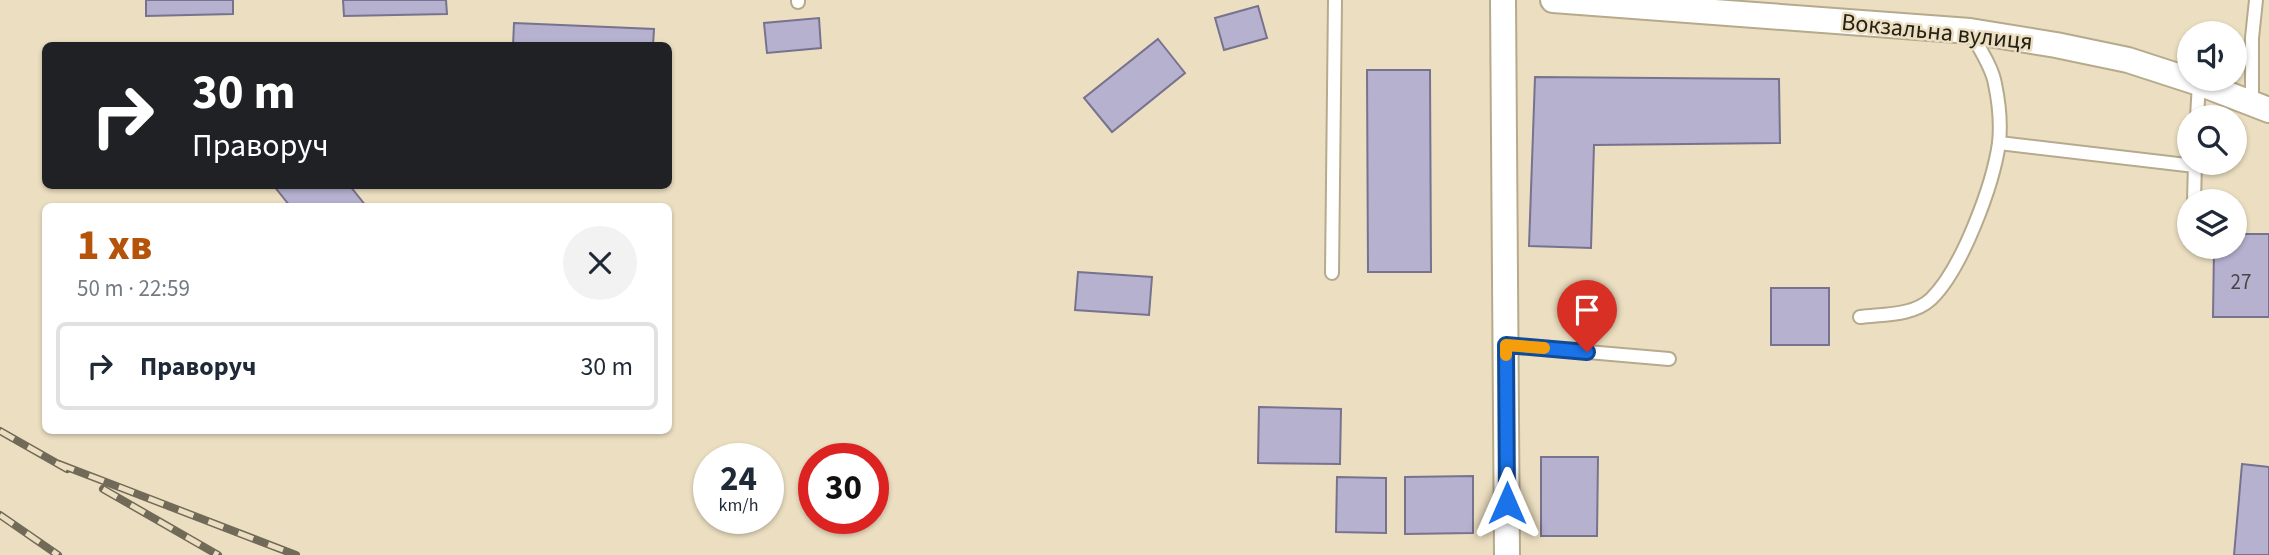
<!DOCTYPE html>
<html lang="uk">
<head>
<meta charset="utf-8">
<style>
  :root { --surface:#fff; --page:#f2f2f3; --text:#1f2937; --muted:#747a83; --line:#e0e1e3; --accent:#b45309 }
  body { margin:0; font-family:"Source Sans 3",sans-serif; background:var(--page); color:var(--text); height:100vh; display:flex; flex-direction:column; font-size:26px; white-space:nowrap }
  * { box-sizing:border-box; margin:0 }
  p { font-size:23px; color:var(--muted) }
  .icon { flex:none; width:38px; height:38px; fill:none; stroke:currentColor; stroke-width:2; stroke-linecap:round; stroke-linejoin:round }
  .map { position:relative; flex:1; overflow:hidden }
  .details { position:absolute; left:42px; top:203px; width:630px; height:231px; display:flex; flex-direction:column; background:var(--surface); border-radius:10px; box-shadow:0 2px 5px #0004 }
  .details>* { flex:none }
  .banner { position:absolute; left:42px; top:42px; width:630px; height:147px; border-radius:10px; box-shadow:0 2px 5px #0004; background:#202124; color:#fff; overflow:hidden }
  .controls { position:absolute; left:2177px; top:21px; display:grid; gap:14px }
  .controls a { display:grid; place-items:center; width:70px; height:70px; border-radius:50%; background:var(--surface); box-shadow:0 2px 5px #0004; font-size:35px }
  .speed { position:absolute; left:693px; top:443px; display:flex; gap:14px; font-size:35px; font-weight:700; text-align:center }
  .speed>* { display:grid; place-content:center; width:91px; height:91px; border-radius:50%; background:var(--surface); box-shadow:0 2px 5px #0004; line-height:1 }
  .speed small { font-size:18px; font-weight:400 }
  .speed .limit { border:10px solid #d22; background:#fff; color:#111 }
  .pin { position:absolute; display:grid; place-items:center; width:60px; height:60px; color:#fff; margin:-72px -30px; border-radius:50% 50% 50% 0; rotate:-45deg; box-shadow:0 0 7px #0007 }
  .pin .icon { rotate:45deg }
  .me { position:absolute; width:77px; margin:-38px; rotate:0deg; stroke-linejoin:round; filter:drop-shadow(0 0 5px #0008) }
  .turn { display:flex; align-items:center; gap:24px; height:147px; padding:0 35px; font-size:32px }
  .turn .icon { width:91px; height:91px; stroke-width:2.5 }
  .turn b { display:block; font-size:49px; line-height:60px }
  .round { display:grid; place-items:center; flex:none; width:74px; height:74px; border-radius:37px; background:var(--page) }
  .headline { display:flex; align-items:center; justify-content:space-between; height:119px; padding:0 35px }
  h1 { font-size:42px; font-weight:800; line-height:52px; color:var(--accent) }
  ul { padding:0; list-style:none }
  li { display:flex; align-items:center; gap:21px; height:88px; margin:0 14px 10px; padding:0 21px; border:4px solid var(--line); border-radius:10px }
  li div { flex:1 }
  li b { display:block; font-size:26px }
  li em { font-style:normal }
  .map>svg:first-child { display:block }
</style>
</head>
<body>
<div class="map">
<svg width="2269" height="555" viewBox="0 0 2269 555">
  <rect width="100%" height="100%" fill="#ecdfc1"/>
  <g fill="#b6b1cf" stroke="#77728e" stroke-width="2">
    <polygon points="146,0 233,0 233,14 146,16"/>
    <polygon points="343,0 446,0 447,14 344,16"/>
    <polygon points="1258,6 1267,38 1224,50 1215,18"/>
    <polygon points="819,18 821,48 767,53 764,23"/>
    <polygon points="514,23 654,29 653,46 513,46"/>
    <polygon points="1158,39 1185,73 1112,132 1084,98"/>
    <polygon points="1367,70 1430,70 1431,272 1368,272"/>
    <polygon points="1535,77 1779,79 1780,143 1594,145 1591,248 1529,246"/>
    <polygon points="274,186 350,186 366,206 290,206"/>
    <polygon points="2235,234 2269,234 2269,317 2213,317 2214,247 2235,247"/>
    <polygon points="1078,272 1152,277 1149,315 1075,310"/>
    <rect x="1771" y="288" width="58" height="57"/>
    <polygon points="1259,407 1341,409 1340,464 1258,463"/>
    <polygon points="1541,457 1598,457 1597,536 1541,536"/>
    <polygon points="2242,464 2269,467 2269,555 2234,555"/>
    <polygon points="1473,476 1473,533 1405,534 1405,477"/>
    <polygon points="1337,477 1386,478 1386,533 1336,532"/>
  </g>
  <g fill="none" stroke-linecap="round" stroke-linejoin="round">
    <defs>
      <g id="lane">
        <polyline points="798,0 798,2"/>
        <polyline points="2252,104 2252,38 2256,0"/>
        <polyline points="2197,117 2199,83"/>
        <polyline points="1999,143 2195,166"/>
        <polyline points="2194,201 2195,163"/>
        <polyline points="1332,273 1335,0"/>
        <path d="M1860 317C1883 314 1913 316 1931 299 1962 269 1993 185 1999 143 2001 124 1999 103 1995 84 1992 66 1978 47 1970 31"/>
        <polyline points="1506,345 1669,359"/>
      </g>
      <g id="street">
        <polyline points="1503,0 1507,555"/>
        <polyline points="1553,0 1970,31 2056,45 2128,60 2199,83 2269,110"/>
      </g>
    </defs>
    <use href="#lane" stroke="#b6aa8d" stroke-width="16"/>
    <use href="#street" stroke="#b6aa8d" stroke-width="28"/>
    <use href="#lane" stroke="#fff" stroke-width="12"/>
    <use href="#street" stroke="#fff" stroke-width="24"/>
    <defs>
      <g id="rail">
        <polyline points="0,431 67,469"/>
        <polyline points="59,464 296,555"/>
        <polyline points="103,489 218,555"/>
        <polyline points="0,515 58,555"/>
      </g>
    </defs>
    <use href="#rail" stroke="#726a58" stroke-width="8"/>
    <use href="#rail" stroke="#ecdfc1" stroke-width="5" stroke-dasharray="16" stroke-linecap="butt"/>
  </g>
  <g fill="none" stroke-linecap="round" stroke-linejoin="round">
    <defs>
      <polyline id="route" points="1507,503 1506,345 1587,352"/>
    </defs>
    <use href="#route" stroke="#114b97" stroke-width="18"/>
    <use href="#route" stroke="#1a73e8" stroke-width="12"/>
    <polyline stroke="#f59e0b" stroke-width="12" points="1506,355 1506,345 1544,348"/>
  </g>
  <g text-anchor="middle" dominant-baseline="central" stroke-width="5" stroke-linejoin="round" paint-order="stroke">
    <g font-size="21" fill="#4a4544">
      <text x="2241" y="282">27</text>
    </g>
    <g font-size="24" fill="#262116" stroke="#ecdfc1">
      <text transform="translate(1937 32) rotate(6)">Вокзальна вулиця</text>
    </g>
  </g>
</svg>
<div class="controls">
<a><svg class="icon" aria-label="sound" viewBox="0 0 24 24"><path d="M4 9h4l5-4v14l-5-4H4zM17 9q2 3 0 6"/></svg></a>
<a><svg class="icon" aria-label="search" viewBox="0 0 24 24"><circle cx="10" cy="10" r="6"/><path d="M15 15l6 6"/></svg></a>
<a><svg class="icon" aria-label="layers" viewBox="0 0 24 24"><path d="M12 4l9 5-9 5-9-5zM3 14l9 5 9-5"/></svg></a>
</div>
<div class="speed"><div>24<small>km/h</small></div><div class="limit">30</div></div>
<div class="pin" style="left:1587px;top:352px;background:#d93025"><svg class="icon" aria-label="arrive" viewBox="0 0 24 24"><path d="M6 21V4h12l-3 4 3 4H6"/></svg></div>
<svg class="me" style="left:1507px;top:503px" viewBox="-20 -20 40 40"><path d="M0-17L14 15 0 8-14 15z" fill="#1a73e8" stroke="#fff" stroke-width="4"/></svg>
<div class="banner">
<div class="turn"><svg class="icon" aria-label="right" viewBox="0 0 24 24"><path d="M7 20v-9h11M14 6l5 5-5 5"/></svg><div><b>30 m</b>Праворуч</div></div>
</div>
<section class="details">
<div class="headline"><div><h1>1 хв</h1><p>50 m · 22:59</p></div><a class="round"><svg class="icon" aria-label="close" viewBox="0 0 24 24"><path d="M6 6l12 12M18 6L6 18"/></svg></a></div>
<ul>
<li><svg class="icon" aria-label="right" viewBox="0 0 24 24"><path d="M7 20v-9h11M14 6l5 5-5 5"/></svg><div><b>Праворуч</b></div><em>30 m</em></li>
</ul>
</section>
</div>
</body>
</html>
